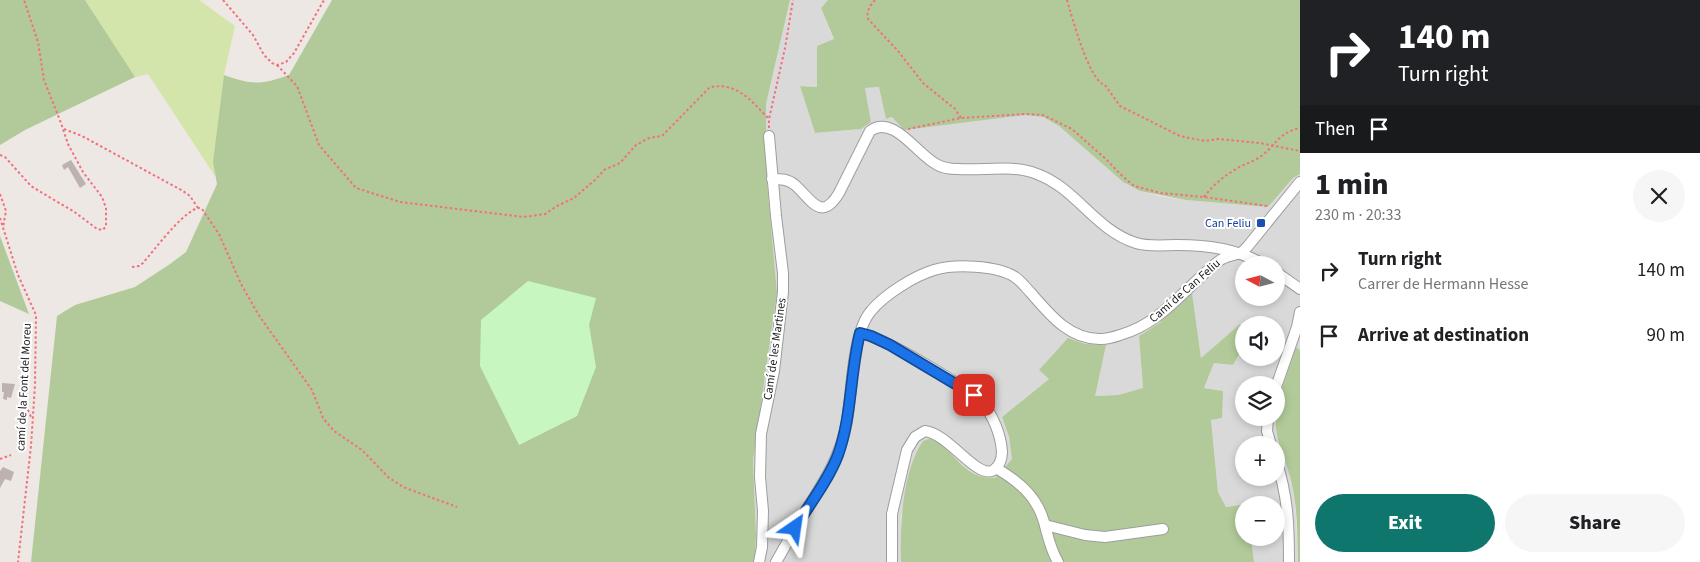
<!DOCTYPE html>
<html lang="en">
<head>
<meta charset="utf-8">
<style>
  :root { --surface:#fff; --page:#f6f6f6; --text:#202124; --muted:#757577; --accent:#0f766e }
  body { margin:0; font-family:"Source Sans 3",sans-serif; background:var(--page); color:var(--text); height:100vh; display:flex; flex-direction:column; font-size:19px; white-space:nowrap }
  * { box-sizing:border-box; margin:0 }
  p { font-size:16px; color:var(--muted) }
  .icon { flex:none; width:28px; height:28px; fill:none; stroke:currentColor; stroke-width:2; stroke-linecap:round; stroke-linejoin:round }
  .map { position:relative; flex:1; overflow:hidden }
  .panel { display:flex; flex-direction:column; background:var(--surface); width:400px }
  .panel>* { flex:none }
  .hud { background:#202124; color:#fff; overflow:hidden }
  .needle { width:32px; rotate:277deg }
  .tools { position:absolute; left:1235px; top:256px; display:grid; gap:10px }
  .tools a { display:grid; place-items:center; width:50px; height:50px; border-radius:50%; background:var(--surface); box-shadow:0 2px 8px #0003; font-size:25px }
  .pin { position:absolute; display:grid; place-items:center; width:42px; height:42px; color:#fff; margin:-21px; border-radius:10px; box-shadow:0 2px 8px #0006 }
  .me { position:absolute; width:55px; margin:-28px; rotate:32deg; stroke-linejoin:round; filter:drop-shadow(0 0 4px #0008) }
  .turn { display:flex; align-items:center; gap:18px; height:105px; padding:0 15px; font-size:22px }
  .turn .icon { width:65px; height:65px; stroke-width:2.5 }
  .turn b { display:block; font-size:35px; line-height:42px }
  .then { display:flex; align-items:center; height:48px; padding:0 15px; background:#0003; gap:10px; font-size:19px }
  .round { display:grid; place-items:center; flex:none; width:52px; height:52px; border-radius:26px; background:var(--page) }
  .headline { display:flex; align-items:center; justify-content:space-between; height:85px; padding:0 15px }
  h1 { font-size:30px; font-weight:800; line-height:38px }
  .cta { display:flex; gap:10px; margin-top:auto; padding:10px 15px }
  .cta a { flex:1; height:58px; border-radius:30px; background:var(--accent); color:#fff; font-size:20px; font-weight:800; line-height:58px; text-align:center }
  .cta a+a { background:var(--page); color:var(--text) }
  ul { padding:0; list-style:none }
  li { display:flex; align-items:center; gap:15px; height:65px; padding:0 15px }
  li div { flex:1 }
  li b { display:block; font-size:19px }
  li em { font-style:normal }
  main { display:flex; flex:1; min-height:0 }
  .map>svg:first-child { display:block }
</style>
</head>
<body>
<main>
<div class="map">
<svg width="1300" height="562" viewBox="0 0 1300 562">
  <rect width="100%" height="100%" fill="#ede8e3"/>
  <path fill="#dad9da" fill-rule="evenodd" d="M790 0H828L821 8 834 40 817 46V87L800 86 815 133 861 129 871 122 865 88 880 87 886 119 892 117 1026 115 1043 117 1059 126 1123 182 1140 191 1159 196 1186 200 1268 207 1293 178 1300 174V350L1296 347 1278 404 1276 417V385H1244V418H1276L1278 436 1292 484 1295 500 1298 562H1254L1251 538H1276V505L1246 504 1226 507 1218 492 1211 420 1223 391 1204 388 1214 363 1233 365 1244 346V358H1276V325H1244V328L1240 324 1201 358 1192 294 1158 324 1139 336 1143 388 1118 395 1095 396 1040 371 1050 378 1002 417 1009 438 1012 459 995 478 979 477 967 469 953 457 908 480 901 518V562H755L756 534 753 460 777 293 767 182 766 104ZM1244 265H1276V298H1244ZM1244 445H1276V478H1244Z"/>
  <polygon fill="#d3e5ab" points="85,0 199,0 235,26 224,75 215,176 148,74 135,77"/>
  <g fill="#b2ca9a">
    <polygon points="0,0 85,0 135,77 25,130 0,145"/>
    <path d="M332 0H790L766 104 767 182 777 293 753 460 756 534 755 562H31L57 316 75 305 135 287 170 264 186 252 217 184 213 162 224 75C252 85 261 85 289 75Z"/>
    <polygon points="828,0 1300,0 1300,174 1293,178 1268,207 1186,200 1140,191 1123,182 1059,126 1043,117 1025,115 904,130 892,117 886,119 879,87 865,88 871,122 861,129 815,133 800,86 817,87 817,46 834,39 821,8"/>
    <polygon points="0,236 29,314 0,301"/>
    <path d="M1192 293 1201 358 1240 324C1251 337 1240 353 1233 365L1214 363 1204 388 1223 391 1222 418 1211 420 1218 492 1226 507 1247 504 1244 505V538H1251L1254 562H901C900 525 902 472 923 441L932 438C956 452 963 479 995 478L1012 459 1009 437 1002 417 1049 379 1039 370 1068 338 1085 344 1106 345 1095 396 1118 395 1143 388 1139 336 1158 324Z"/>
    <path d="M1296 347 1300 350V562H1298C1297 537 1298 510 1292 485 1288 463 1274 441 1276 418 1278 394 1289 370 1296 347Z"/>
  </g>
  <polygon fill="#c8f6c1" points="528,281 596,298 589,325 596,367 577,416 519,445 480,366 481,320"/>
  <g fill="#bdb2b0">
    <polygon points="71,160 86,184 80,188 68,167 64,170 62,165"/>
    <polygon points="2,383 15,384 11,398 7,397 7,400 3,399 4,392 2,392"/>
    <polygon points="3,467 14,472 11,481 5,479 0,488 0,471"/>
  </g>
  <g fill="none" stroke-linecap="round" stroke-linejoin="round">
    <defs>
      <g id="minor">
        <path d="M772 179C781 179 788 179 795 185 811 199 821 223 839 193L870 131C893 114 917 154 936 164 942 168 950 169 958 169 983 171 1013 164 1037 174 1076 188 1095 230 1136 243 1149 247 1164 245 1177 245 1209 245 1237 249 1265 265"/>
        <polyline points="1276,272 1300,289"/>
        <path d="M860 333C882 337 967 386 982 403 993 415 1001 435 1002 452 1002 459 999 468 992 471 974 476 949 434 925 431L915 437 907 450 892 514V562"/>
        <polyline points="1276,387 1297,327 1300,312"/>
        <polyline points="1268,418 1267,431 1271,445"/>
        <path d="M1276 460C1288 496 1289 525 1289 562"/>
        <path d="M996 468C1018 481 1037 496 1044 522 1048 536 1050 549 1058 562"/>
        <polyline points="1045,525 1085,535 1105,537 1163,529"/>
        <polyline points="759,562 762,547 763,511 760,477 761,434 774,371 783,292 783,273 776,216 769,136"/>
        <path d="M776 562C785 547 793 531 802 516 822 485 841 457 847 421 852 392 852 333 871 311 884 295 914 276 934 270 954 264 997 265 1015 277 1021 281 1026 288 1031 293 1050 315 1070 340 1101 339 1108 339 1114 337 1120 335 1163 323 1185 287 1219 261 1225 256 1233 256 1240 253 1243 252 1246 248 1248 246L1300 182"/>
      </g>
    </defs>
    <use href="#minor" stroke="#9d9d9d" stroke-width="12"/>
    <g stroke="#f1707c" stroke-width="2" stroke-dasharray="2.5 2.5" stroke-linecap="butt">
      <polyline points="223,0 253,35 264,55 272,63 277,65 286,62 294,53 324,0"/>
      <path d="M875 0C870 6 866 11 868 19L898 51 923 83 955 109 961 118"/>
      <path d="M1067 0C1072 16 1089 82 1105 85L1120 106 1180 136 1205 141 1218 139 1260 143 1300 151"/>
      <path d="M277 65 297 86 319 145 356 188 400 202 524 217 545 214 557 206 574 198 596 179 604 170 620 163 636 145 649 138 662 136 710 87C738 82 751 101 769 119"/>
      <polyline points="769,128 769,119 785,48 793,0"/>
      <polyline points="64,129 82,136 183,191 190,196 198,208"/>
      <polyline points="908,129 961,118 1026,114 1043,115 1072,129 1108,161 1119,173 1134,186 1161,193 1204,197 1267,206"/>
      <polyline points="0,155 5,157 31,186 44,194 73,211 97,229 103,230 106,226 106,208 102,197 83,172 68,144 61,123 44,80 38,42 24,0"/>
      <polyline points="0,194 6,211 3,227"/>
      <path d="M1204 197C1213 185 1224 176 1236 169 1244 164 1253 162 1260 157 1278 144 1276 134 1300 128"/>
      <polyline points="0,218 18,275 36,315 35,385 31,446 18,562"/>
      <path d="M132 267 139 266 143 263C156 248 178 218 195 209 198 207 198 208 202 209L219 234 241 284 258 314 312 390 323 418 334 431 362 450 388 477 403 487 457 507"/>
      <polyline points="21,386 25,404 32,419"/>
      <polyline points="0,459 11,455"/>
    </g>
    <use href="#minor" stroke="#fff" stroke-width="10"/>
  </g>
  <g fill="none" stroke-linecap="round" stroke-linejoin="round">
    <defs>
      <path id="route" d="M795 528C809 505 828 481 838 455 852 416 850 373 860 333L871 336 890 345 974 395"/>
    </defs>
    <use href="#route" stroke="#114b97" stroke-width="12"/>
    <use href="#route" stroke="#1a73e8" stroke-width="9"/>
  </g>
  <rect fill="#1a4fb4" stroke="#fff" stroke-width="2" x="1256" y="218" width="10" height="10" rx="2.5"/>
  <g text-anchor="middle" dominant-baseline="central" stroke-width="4" stroke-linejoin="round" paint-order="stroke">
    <g font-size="12" fill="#164399" stroke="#fff" text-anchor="end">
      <text x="1251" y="223">Can Feliu</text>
    </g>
    <g font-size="12" fill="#1c1c1c" stroke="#fff">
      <text transform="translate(1185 291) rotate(-41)">Camí de Can Feliu</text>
      <text transform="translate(775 349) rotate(-82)">Camí de les Martines</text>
      <text transform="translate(24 387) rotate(-87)">camí de la Font del Moreu</text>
    </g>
  </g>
</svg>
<div class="tools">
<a><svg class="needle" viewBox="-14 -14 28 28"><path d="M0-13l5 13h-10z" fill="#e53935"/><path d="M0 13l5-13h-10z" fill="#757577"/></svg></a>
<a><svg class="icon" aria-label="sound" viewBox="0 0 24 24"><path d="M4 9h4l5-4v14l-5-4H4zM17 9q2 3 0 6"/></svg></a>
<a><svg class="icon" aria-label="layers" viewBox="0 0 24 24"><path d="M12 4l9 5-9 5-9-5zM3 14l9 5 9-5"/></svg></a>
<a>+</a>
<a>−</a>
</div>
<div class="pin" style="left:974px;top:395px;background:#d93025"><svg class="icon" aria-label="arrive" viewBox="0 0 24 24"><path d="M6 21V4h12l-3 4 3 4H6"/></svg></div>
<svg class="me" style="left:795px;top:528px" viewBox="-20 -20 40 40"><path d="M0-17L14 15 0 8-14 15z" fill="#1a73e8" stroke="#fff" stroke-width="4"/></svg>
</div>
<section class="panel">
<div class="hud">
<div class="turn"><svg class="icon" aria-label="right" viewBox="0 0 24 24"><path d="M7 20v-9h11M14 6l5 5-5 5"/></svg><div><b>140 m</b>Turn right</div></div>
<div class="then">Then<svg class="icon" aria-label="arrive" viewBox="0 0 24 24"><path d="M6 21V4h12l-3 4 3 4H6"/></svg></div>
</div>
<div class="headline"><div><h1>1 min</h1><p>230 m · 20:33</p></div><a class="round"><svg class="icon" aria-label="close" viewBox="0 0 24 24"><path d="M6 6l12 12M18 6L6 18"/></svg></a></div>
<ul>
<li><svg class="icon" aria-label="right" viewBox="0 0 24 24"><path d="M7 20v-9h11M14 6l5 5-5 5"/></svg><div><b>Turn right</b><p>Carrer de Hermann Hesse</p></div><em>140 m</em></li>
<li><svg class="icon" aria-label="arrive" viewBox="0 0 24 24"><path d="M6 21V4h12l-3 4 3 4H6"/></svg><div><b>Arrive at destination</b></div><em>90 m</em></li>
</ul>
<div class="cta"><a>Exit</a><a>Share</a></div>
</section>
</main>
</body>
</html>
